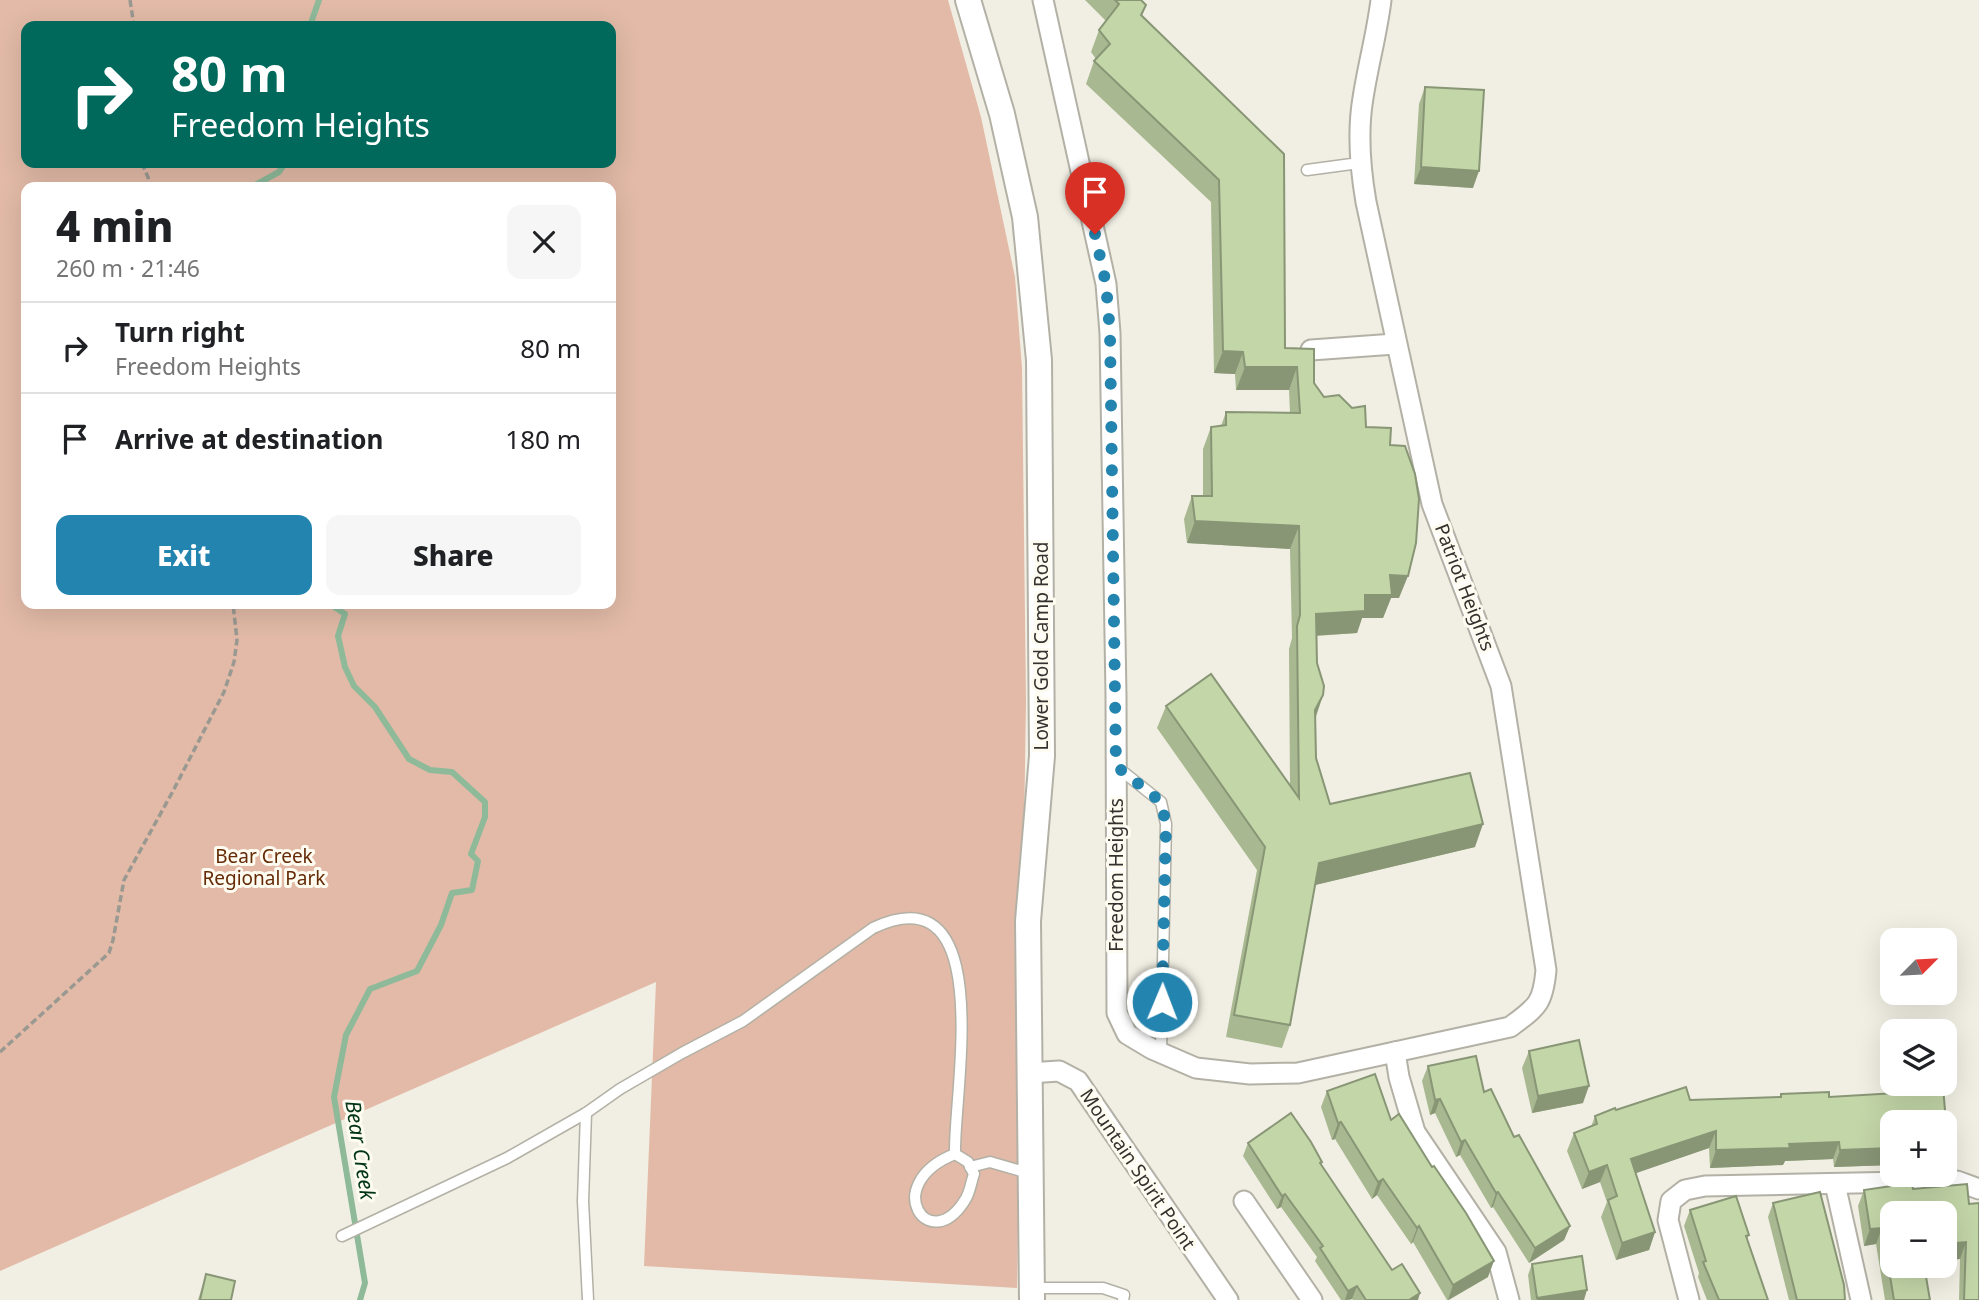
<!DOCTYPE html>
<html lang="en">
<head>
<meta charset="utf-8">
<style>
  :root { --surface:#fff; --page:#f6f6f6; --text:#202124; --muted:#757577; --line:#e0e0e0; --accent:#2384af }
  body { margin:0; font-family:"Noto Sans",sans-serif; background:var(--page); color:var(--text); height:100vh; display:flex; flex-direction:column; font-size:26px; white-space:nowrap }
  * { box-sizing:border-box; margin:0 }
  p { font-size:23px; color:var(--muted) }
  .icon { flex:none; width:38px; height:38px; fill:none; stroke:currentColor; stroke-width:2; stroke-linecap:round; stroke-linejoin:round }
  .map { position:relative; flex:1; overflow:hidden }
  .panel { position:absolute; left:21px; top:182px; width:595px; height:427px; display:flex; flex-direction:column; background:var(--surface); border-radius:14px; box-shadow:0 7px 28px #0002 }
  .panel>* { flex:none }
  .top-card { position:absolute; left:21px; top:21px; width:595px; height:147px; border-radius:14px; box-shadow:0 7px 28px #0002; background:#00695c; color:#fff; overflow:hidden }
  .needle { width:46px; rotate:66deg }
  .fabs { position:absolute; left:1880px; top:928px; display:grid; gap:14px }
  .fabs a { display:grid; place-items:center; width:77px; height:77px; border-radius:14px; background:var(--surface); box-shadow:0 7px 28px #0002; font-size:35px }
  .pin { position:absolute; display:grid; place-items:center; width:60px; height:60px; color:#fff; margin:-72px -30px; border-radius:50% 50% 50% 0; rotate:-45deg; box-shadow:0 0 7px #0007 }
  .pin .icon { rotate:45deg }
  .me { position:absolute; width:77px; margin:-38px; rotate:1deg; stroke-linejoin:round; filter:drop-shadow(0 0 5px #0008) }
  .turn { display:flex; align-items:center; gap:24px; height:147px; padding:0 35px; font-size:32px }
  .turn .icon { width:91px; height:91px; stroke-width:2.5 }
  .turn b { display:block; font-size:49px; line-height:60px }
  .round { display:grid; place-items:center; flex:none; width:74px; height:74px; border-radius:14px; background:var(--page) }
  .overview { display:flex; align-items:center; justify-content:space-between; height:119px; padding:0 35px }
  h1 { font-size:42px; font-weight:800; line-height:52px }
  .action { display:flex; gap:14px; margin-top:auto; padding:14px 35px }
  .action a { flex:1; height:80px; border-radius:14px; background:var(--accent); color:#fff; font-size:28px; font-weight:800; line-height:80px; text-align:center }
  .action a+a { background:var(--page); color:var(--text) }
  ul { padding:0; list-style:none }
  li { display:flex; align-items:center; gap:21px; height:91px; padding:0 35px; border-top:2px solid var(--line) }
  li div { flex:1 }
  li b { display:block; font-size:26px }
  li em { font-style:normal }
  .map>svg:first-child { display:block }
</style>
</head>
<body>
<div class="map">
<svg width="1979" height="1300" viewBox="0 0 1979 1300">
  <rect width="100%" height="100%" fill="#f1efe3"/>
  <path fill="#e2baa7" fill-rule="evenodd" d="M0 0H948L981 117 1015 277 1022 368 1026 701 1017 1288 644 1266 656 982 0 1271ZM26 26H611V163H26ZM26 187H611V604H26Z"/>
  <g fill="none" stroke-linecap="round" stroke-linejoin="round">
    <g stroke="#8eba9a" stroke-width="6">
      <polyline points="312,26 312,20 319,0"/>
      <polyline points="256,187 257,184 279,172 285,163"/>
      <polyline points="330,604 345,614 338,636 345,667 354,686 375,707 409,759 430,770 452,772 485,802 485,817 471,854 478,861 472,890 452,893 441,925 417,971 370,989 346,1035 334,1097 365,1283 360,1300"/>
    </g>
    <defs>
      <g id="service">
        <polyline points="1307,170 1359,163"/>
        <polyline points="1117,767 1161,802 1166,824 1161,1052"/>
        <polyline points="586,1113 583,1201 588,1300"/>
        <polyline points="970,1167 990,1162 1028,1173"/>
        <path d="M342 1236 507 1158 586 1113 620 1089 682 1053 743 1021 873 928C999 869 953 1095 955 1154L968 1162 974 1174C971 1182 970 1193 965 1200 929 1258 879 1184 955 1154"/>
        <polyline points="1032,1288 1103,1288 1124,1295 1123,1300"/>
      </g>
      <g id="minor">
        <path d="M1043 0 1106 284 1110 333 1116 696 1117 1013 1127 1034 1152 1049 1196 1068 1250 1074 1298 1073 1510 1027C1537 1007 1543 1004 1546 970L1501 686 1432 504 1366 202C1360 167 1357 133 1363 98 1368 65 1377 33 1381 0"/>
        <polyline points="1311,350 1395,344"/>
        <polyline points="1395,1052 1399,1077 1415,1132 1496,1252 1509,1300"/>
        <polyline points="1029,1073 1059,1071 1078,1081 1228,1300"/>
        <polyline points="1835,1184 1861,1300"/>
        <polyline points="1244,1201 1312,1300"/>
        <polyline points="1689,1300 1668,1220 1671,1201 1685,1190 1705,1186 1957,1181 1979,1189"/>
      </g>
      <polyline id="tertiary" points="968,0 1002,114 1025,217 1039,360 1042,756 1028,921 1032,1300"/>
    </defs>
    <use href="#service" stroke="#b3b1a6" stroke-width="13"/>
    <use href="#minor" stroke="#b3b1a6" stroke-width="23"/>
    <use href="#tertiary" stroke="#b3b1a6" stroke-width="28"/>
    <g stroke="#9a9991" stroke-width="3.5" stroke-dasharray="7 3.5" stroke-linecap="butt">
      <polyline points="130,0 134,26"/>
      <polyline points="142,163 152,187"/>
      <polyline points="0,1052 109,953 113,940 124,880 173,791 224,692 234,662 237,640 233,604"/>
    </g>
    <use href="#service" stroke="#fff" stroke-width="10"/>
    <use href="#minor" stroke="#fff" stroke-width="19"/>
    <use href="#tertiary" stroke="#fff" stroke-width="24"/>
  </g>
  <g fill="#a8b890">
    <polygon points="1085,0 1141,0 1146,5 1142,16 1284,154 1285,348 1324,397 1390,445 1399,598 1391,598 1383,618 1362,618 1357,633 1316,636 1317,663 1323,695 1316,717 1316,758 1330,804 1475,847 1315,885 1290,1025 1282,1048 1226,1037 1257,870 1157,728 1166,706 1290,786 1289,649 1292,638 1290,549 1187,543 1184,519 1192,496 1203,496 1203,449 1211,427 1221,426 1226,412 1290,413 1289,390 1236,390 1235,374 1214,373 1211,202 1086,84 1094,61 1096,59 1091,52 1099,30 1106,21"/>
    <polygon points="1425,87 1473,188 1414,184 1419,104"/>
    <polygon points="1529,1051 1583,1103 1532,1113 1522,1068"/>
    <polygon points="1428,1066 1484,1092 1514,1137 1570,1226 1564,1240 1529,1263 1493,1207 1491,1208 1460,1155 1456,1157 1435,1113 1430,1115 1422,1081"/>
    <polygon points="1327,1091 1391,1120 1488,1277 1449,1300 1447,1300 1413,1242 1411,1244 1377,1195 1372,1199 1335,1139 1332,1140 1321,1107"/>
    <polygon points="1781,1094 1829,1097 1892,1122 1892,1165 1834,1167 1833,1159 1785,1161 1783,1165 1710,1168 1709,1148 1635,1173 1655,1232 1649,1250 1616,1260 1601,1217 1607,1202 1600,1182 1582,1189 1567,1151 1574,1133 1591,1127 1595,1116 1616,1110 1690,1100 1780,1097"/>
    <polygon points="1248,1143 1322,1162 1321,1165 1392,1270 1418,1300 1353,1300 1352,1299 1350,1300 1341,1300 1315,1261 1317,1257 1281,1207 1277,1209 1243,1156"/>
    <polygon points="1967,1184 1979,1300 1959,1300 1960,1259 1892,1213 1930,1300 1885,1300 1876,1244 1864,1246 1858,1206 1864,1190 1913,1189"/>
    <polygon points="1773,1203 1845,1300 1789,1300 1768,1217"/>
    <polygon points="1690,1210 1749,1235 1747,1239 1768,1300 1707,1300 1698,1277 1699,1273 1684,1226"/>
    <polygon points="1532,1264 1584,1300 1531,1300 1528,1275"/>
    <polygon points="206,1274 231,1300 198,1300"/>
  </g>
  <g fill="#889676">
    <polygon points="1421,167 1479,171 1473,188 1414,184"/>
    <polygon points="1223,351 1243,352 1235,374 1214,373"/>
    <polygon points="1245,367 1297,367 1289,390 1236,390"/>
    <polygon points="1195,521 1299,526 1290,549 1187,543"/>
    <polygon points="1390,575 1408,576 1399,598 1391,598 1383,618 1362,618 1357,633 1308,636 1316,614 1365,595"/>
    <polygon points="1323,695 1315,718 1315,710"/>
    <polygon points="1483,824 1475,847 1311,886 1319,863"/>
    <polygon points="1589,1086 1583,1103 1532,1113 1538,1096"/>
    <polygon points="1440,1099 1435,1113 1430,1115 1435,1100"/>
    <polygon points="1341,1122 1335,1139 1332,1140 1338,1123"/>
    <polygon points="1716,1131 1709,1148 1625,1177 1631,1159"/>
    <polygon points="1465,1140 1460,1155 1456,1157 1461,1142"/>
    <polygon points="1839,1142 1833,1159 1785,1161 1783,1165 1710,1168 1716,1150 1789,1144"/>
    <polygon points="1892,1148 1892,1165 1834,1167 1840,1150"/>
    <polygon points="1607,1165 1600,1182 1582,1189 1589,1172"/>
    <polygon points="1383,1179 1377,1195 1372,1199 1378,1182"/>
    <polygon points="1498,1192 1493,1207 1491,1208 1496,1193"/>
    <polygon points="1285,1194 1281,1207 1277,1209 1282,1196"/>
    <polygon points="1419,1226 1413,1242 1411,1244 1417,1228"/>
    <polygon points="1570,1226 1564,1240 1529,1263 1535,1248"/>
    <polygon points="1882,1228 1876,1244 1864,1246 1870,1229"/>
    <polygon points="1655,1232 1649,1250 1616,1260 1622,1243"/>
    <polygon points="1966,1242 1960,1259 1944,1261 1944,1244"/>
    <polygon points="1494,1261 1488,1277 1448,1300 1453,1285"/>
    <polygon points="1357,1286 1352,1299 1345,1300 1348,1291"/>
    <polygon points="1587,1290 1584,1300 1537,1300 1537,1298"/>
    <polygon points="1420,1293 1418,1300 1409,1300"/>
  </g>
  <g fill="#c3d6a8" stroke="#889676" stroke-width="2">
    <polygon points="1115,0 1141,0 1146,5 1141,15 1284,154 1285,348 1314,349 1314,383 1324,397 1339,395 1352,408 1365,406 1366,427 1391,428 1390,445 1405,446 1415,474 1419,499 1416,543 1408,576 1390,575 1392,595 1365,595 1365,611 1316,614 1317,663 1324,686 1323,695 1315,710 1316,758 1330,804 1470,773 1483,824 1319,863 1290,1025 1234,1015 1265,847 1166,706 1211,674 1299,798 1297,626 1300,615 1299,526 1195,521 1192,496 1212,496 1211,427 1226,425 1226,412 1300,413 1297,367 1245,367 1243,352 1223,351 1219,180 1094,61 1110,44 1099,30 1119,4"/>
    <polygon points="1425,87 1484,90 1479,171 1421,167"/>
    <polygon points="1579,1040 1589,1086 1538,1096 1529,1051"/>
    <polygon points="1476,1056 1484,1092 1491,1089 1514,1137 1519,1135 1570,1226 1535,1248 1498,1192 1496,1193 1465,1140 1461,1142 1440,1099 1435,1100 1428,1066"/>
    <polygon points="1375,1074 1391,1120 1399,1114 1432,1167 1434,1166 1466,1213 1494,1261 1453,1285 1419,1226 1417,1228 1383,1179 1378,1182 1341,1122 1338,1123 1327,1091"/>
    <polygon points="1686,1087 1690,1100 1781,1097 1781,1094 1829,1092 1829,1097 1897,1093 1943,1087 1948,1145 1944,1145 1944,1122 1892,1122 1892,1148 1840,1150 1839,1142 1789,1144 1790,1148 1716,1150 1716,1131 1631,1159 1655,1232 1622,1243 1608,1200 1617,1196 1607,1165 1589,1172 1574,1133 1597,1124 1595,1116 1615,1108 1616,1110"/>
    <polygon points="1291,1113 1311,1142 1322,1162 1320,1163 1392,1270 1402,1264 1420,1293 1409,1300 1366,1300 1357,1286 1348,1291 1320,1248 1323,1246 1285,1194 1282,1196 1248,1143"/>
    <polygon points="1912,1183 1913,1189 1967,1184 1969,1204 1979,1203 1979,1300 1964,1300 1966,1242 1944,1244 1944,1213 1892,1213 1892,1265 1924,1265 1930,1300 1894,1300 1882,1228 1870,1229 1864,1190"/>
    <polygon points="1820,1192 1844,1285 1845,1300 1797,1300 1773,1203"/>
    <polygon points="1736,1196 1749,1235 1746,1236 1768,1300 1719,1300 1703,1262 1706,1261 1690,1210"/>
    <polygon points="1582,1256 1587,1290 1537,1298 1532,1264"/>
    <polygon points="206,1274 235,1281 231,1300 200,1300"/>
  </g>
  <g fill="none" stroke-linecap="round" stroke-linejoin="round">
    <polyline stroke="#2384af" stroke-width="12" stroke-dasharray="0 21.6" points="1095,234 1106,284 1110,333 1116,766 1161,802 1166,824 1162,1002"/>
  </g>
  <g text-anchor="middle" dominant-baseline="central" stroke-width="6" stroke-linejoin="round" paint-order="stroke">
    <g font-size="19" fill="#33322e" stroke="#fefcf1">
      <text transform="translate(1465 587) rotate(69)">Patriot Heights</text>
      <text transform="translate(1041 646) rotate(-90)">Lower Gold Camp Road</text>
      <text transform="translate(1116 875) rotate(-90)">Freedom Heights</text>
      <text transform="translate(1138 1169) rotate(56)">Mountain Spirit Point</text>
    </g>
    <g font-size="19" fill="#652a06" stroke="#fefcf1">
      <text x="264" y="856">Bear Creek<tspan x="264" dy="22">Regional Park</tspan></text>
    </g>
    <g font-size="21" font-style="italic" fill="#003416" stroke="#fefcf1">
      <text transform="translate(361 1150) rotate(81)">Bear Creek</text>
    </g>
  </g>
</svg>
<div class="fabs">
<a><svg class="needle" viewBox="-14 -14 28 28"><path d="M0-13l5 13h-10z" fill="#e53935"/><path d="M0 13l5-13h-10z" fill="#757577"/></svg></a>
<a><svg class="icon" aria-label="layers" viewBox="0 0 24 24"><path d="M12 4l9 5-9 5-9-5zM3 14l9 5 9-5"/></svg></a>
<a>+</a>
<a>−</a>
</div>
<div class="pin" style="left:1095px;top:234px;background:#d93025"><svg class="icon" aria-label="arrive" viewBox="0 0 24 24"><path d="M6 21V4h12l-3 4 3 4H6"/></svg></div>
<svg class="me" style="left:1162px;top:1002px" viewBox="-20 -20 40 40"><circle r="17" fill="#2384af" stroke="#fff" stroke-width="3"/><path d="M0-11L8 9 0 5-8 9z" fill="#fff"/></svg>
<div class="top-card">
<div class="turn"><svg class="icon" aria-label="right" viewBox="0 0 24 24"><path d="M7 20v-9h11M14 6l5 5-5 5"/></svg><div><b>80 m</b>Freedom Heights</div></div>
</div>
<section class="panel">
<div class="overview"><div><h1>4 min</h1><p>260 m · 21:46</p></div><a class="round"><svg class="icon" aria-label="close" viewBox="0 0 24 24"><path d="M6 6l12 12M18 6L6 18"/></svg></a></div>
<ul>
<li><svg class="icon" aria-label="right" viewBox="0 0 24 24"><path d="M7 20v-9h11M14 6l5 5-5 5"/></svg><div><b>Turn right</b><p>Freedom Heights</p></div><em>80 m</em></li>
<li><svg class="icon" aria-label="arrive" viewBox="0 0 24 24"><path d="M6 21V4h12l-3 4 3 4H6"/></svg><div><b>Arrive at destination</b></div><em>180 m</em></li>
</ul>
<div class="action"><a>Exit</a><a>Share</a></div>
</section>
</div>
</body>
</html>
